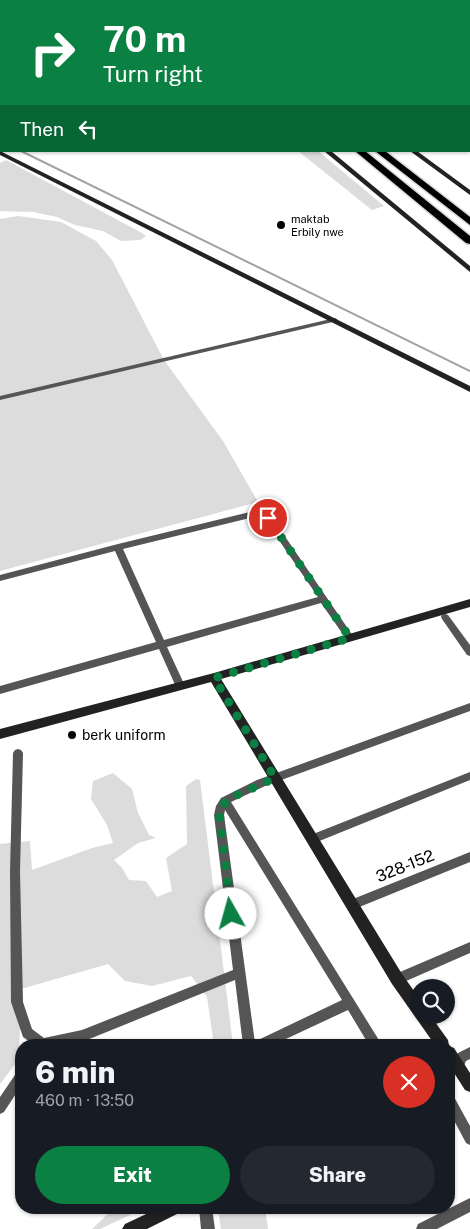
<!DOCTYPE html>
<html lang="en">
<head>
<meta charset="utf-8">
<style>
  :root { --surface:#171b24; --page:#242831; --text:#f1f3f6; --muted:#9ea1a6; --accent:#0b8043 }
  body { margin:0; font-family:"Public Sans",sans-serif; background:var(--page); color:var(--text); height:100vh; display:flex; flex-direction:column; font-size:19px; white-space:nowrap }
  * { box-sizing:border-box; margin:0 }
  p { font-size:16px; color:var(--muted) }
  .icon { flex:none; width:28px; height:28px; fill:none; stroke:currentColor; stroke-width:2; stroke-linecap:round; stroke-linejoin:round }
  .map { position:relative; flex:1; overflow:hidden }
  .details { position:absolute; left:15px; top:1039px; width:440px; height:175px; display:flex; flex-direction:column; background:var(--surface); border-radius:20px; box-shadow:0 1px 4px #0004 }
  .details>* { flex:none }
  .top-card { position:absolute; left:0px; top:0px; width:470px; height:152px; box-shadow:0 1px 4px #0004; background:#0b8043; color:#fff; overflow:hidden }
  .tools { position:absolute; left:410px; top:979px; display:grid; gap:10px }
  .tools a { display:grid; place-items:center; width:45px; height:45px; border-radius:50%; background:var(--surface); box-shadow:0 1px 4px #0004; font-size:25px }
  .pin { position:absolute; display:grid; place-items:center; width:42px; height:42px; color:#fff; margin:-21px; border:2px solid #fff; border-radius:50%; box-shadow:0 1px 5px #0007 }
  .me { position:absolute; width:55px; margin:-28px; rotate:353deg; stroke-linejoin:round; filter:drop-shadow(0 0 4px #0008) }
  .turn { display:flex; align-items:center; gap:18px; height:105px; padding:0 20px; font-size:22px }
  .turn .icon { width:65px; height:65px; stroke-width:2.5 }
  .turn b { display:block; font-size:35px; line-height:42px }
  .then { display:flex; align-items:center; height:48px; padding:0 20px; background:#0003; gap:10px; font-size:19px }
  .round { display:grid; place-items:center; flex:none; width:52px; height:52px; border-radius:26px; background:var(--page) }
  .headline { display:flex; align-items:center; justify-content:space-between; height:85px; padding:0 20px }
  h1 { font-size:30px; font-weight:800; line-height:38px }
  .primary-button { display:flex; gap:10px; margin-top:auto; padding:10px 20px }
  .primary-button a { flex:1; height:58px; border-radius:30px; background:var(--accent); color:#fff; font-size:20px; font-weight:800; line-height:58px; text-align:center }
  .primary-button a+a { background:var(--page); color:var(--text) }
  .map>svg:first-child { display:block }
</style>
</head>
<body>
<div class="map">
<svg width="470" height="1229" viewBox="0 0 470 1229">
  <rect width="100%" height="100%" fill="#fff"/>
  <g fill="#dcdcdc">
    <polygon points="298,151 318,151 384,206 372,210"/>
    <polygon points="6,160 142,233 146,236 140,240 121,241 103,231 75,225 57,217 33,212 0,211 0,163"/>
    <polygon points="18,216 61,222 96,241 112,260 164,360 223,441 258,502 0,571 0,219"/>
    <polygon points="113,773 132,789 138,813 149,835 156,838 138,843 114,860 122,868 129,880 146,881 157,897 172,891 166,858 187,844 186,786 196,779 200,780 233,1045 214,1045 207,997 191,976 152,986 125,981 108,964 21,989 19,1059 0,1084 0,844 30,841 32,870 92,848 113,843 107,825 91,799 93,781"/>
    <polygon points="114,1208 145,1208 100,1229 92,1229"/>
    <polygon points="218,1208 265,1208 268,1229 221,1229"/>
  </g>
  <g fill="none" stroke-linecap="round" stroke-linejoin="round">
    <polyline stroke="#a3a3a3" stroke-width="2" points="21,151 470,371"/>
    <defs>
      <g id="highway">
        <polygon points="144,0 153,0 154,1 145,1"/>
        <polygon points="161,0 170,0 171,1 162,1"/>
        <polygon points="188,0 198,0 199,1 189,1"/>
        <polygon points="355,151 365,151 470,236 470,244 466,243"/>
        <polygon points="375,151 385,151 470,217 470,225"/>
      </g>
    </defs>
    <use href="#highway" stroke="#dbdbdb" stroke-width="3"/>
    <g fill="#555" fill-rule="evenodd">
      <polygon points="436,0 441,0 442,1 437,1"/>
      <rect x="469" y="9" width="1" height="2"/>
      <rect x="469" y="18" width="1" height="3"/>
      <rect x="469" y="66" width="1" height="3"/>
      <rect x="469" y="76" width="1" height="2"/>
      <polygon points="469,121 470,121 470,125 469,124"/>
      <polygon points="469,147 470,148 470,152 469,151"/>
      <polygon points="335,318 338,320 337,321 0,400 0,396"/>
      <path d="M258 510 265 511 271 516 353 636 354 638 353 640H347L321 603 167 647 185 686 183 689 180 690 177 689 159 649 0 694V686L156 642 115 551 0 581V575L118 544ZM258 516 265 520 318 597 164 640 123 549Z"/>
      <polygon points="445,614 448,615 470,645 470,656 467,655 442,619 441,617 442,615"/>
      <path d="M470 703V711L265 786 231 802 382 1045H369L348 1010 273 1045H243L235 980 82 1042 67 1045H34L23 1037 11 1002 10 872 13 753 15 750 18 749 21 750 23 753 20 872 23 1002 32 1029 44 1038 82 1030 233 970 214 815 216 806 221 798 257 780ZM225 810 342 1000 256 1041 255 1043 224 815Z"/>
      <polygon points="470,772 470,780 312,844 308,842 307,839 308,836"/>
      <polygon points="470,852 470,862 352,910 348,909 347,905 348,901"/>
      <polygon points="470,942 470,953 397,985 393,983 391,979 393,975"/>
      <polygon points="470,1047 470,1059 466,1061 462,1070 458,1072 454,1070 452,1066 458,1053"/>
      <polygon points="21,1070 21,1086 4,1112 0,1114 0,1097 17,1072"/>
      <polygon points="449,1093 453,1095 470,1126 470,1145 466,1143 449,1111"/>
      <polygon points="470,1198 470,1212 437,1229 416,1229 418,1224"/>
      <polygon points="199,1208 212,1208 215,1229 201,1229"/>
    </g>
    <g fill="#222" fill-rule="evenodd">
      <polygon points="116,0 122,0 122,1 117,1"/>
      <polygon points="412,0 418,0 418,1 413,1"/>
      <polygon points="469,39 470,39 470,43 469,42"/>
      <polygon points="0,151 470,386 470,392 0,155"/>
      <polygon points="324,151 331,151 470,266 470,272"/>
      <polygon points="410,151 417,151 470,190 470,195"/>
      <polygon points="470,599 470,607 221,679 402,974 419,998 419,1015 430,1015 448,1040 449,1046 454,1048 470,1073 470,1092 465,1090 449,1065 449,1045 435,1045 392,984 211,682 0,739 0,729 214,673"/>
      <polygon points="159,1208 181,1208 179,1213 147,1229 122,1229 125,1224"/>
    </g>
    <use href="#highway" fill="#000" fill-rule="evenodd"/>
  </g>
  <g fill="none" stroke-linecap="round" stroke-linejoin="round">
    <polyline stroke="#0b8043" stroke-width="9" stroke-dasharray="0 16.2" points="231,914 219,810 228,799 275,778 214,678 350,638 268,518"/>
  </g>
  <g fill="#000" stroke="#fff" stroke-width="2">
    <circle cx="281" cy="225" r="5"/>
    <circle cx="72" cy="735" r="5"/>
  </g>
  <g text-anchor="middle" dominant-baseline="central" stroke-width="4.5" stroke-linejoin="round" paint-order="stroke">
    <g font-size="11" fill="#000" stroke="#fff" text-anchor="start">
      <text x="291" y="219">maktab<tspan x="291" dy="13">Erbily nwe</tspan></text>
    </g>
    <g font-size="14" fill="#000" stroke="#fff" text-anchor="start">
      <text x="82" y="735">berk uniform</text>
    </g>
    <g font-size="16" fill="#000" stroke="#fff">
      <text transform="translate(405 866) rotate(-22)">328-152</text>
    </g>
  </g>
</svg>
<div class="tools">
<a><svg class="icon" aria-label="search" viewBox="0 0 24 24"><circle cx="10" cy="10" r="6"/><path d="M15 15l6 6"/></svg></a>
</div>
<div class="pin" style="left:268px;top:518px;background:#d93025"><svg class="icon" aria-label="arrive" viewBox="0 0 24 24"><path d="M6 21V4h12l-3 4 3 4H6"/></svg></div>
<svg class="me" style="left:231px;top:914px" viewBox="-20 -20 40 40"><circle r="19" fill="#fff"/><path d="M0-13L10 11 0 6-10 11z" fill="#0b8043"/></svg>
<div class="top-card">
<div class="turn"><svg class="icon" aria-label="right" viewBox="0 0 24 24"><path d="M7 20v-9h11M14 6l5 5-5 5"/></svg><div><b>70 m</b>Turn right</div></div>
<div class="then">Then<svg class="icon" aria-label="left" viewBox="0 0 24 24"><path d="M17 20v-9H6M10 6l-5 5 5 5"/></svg></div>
</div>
<section class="details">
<div class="headline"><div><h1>6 min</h1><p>460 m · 13:50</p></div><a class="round" style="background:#d93025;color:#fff"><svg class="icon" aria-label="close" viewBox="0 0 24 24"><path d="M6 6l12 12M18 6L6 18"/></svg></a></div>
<div class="primary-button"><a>Exit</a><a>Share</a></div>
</section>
</div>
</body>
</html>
